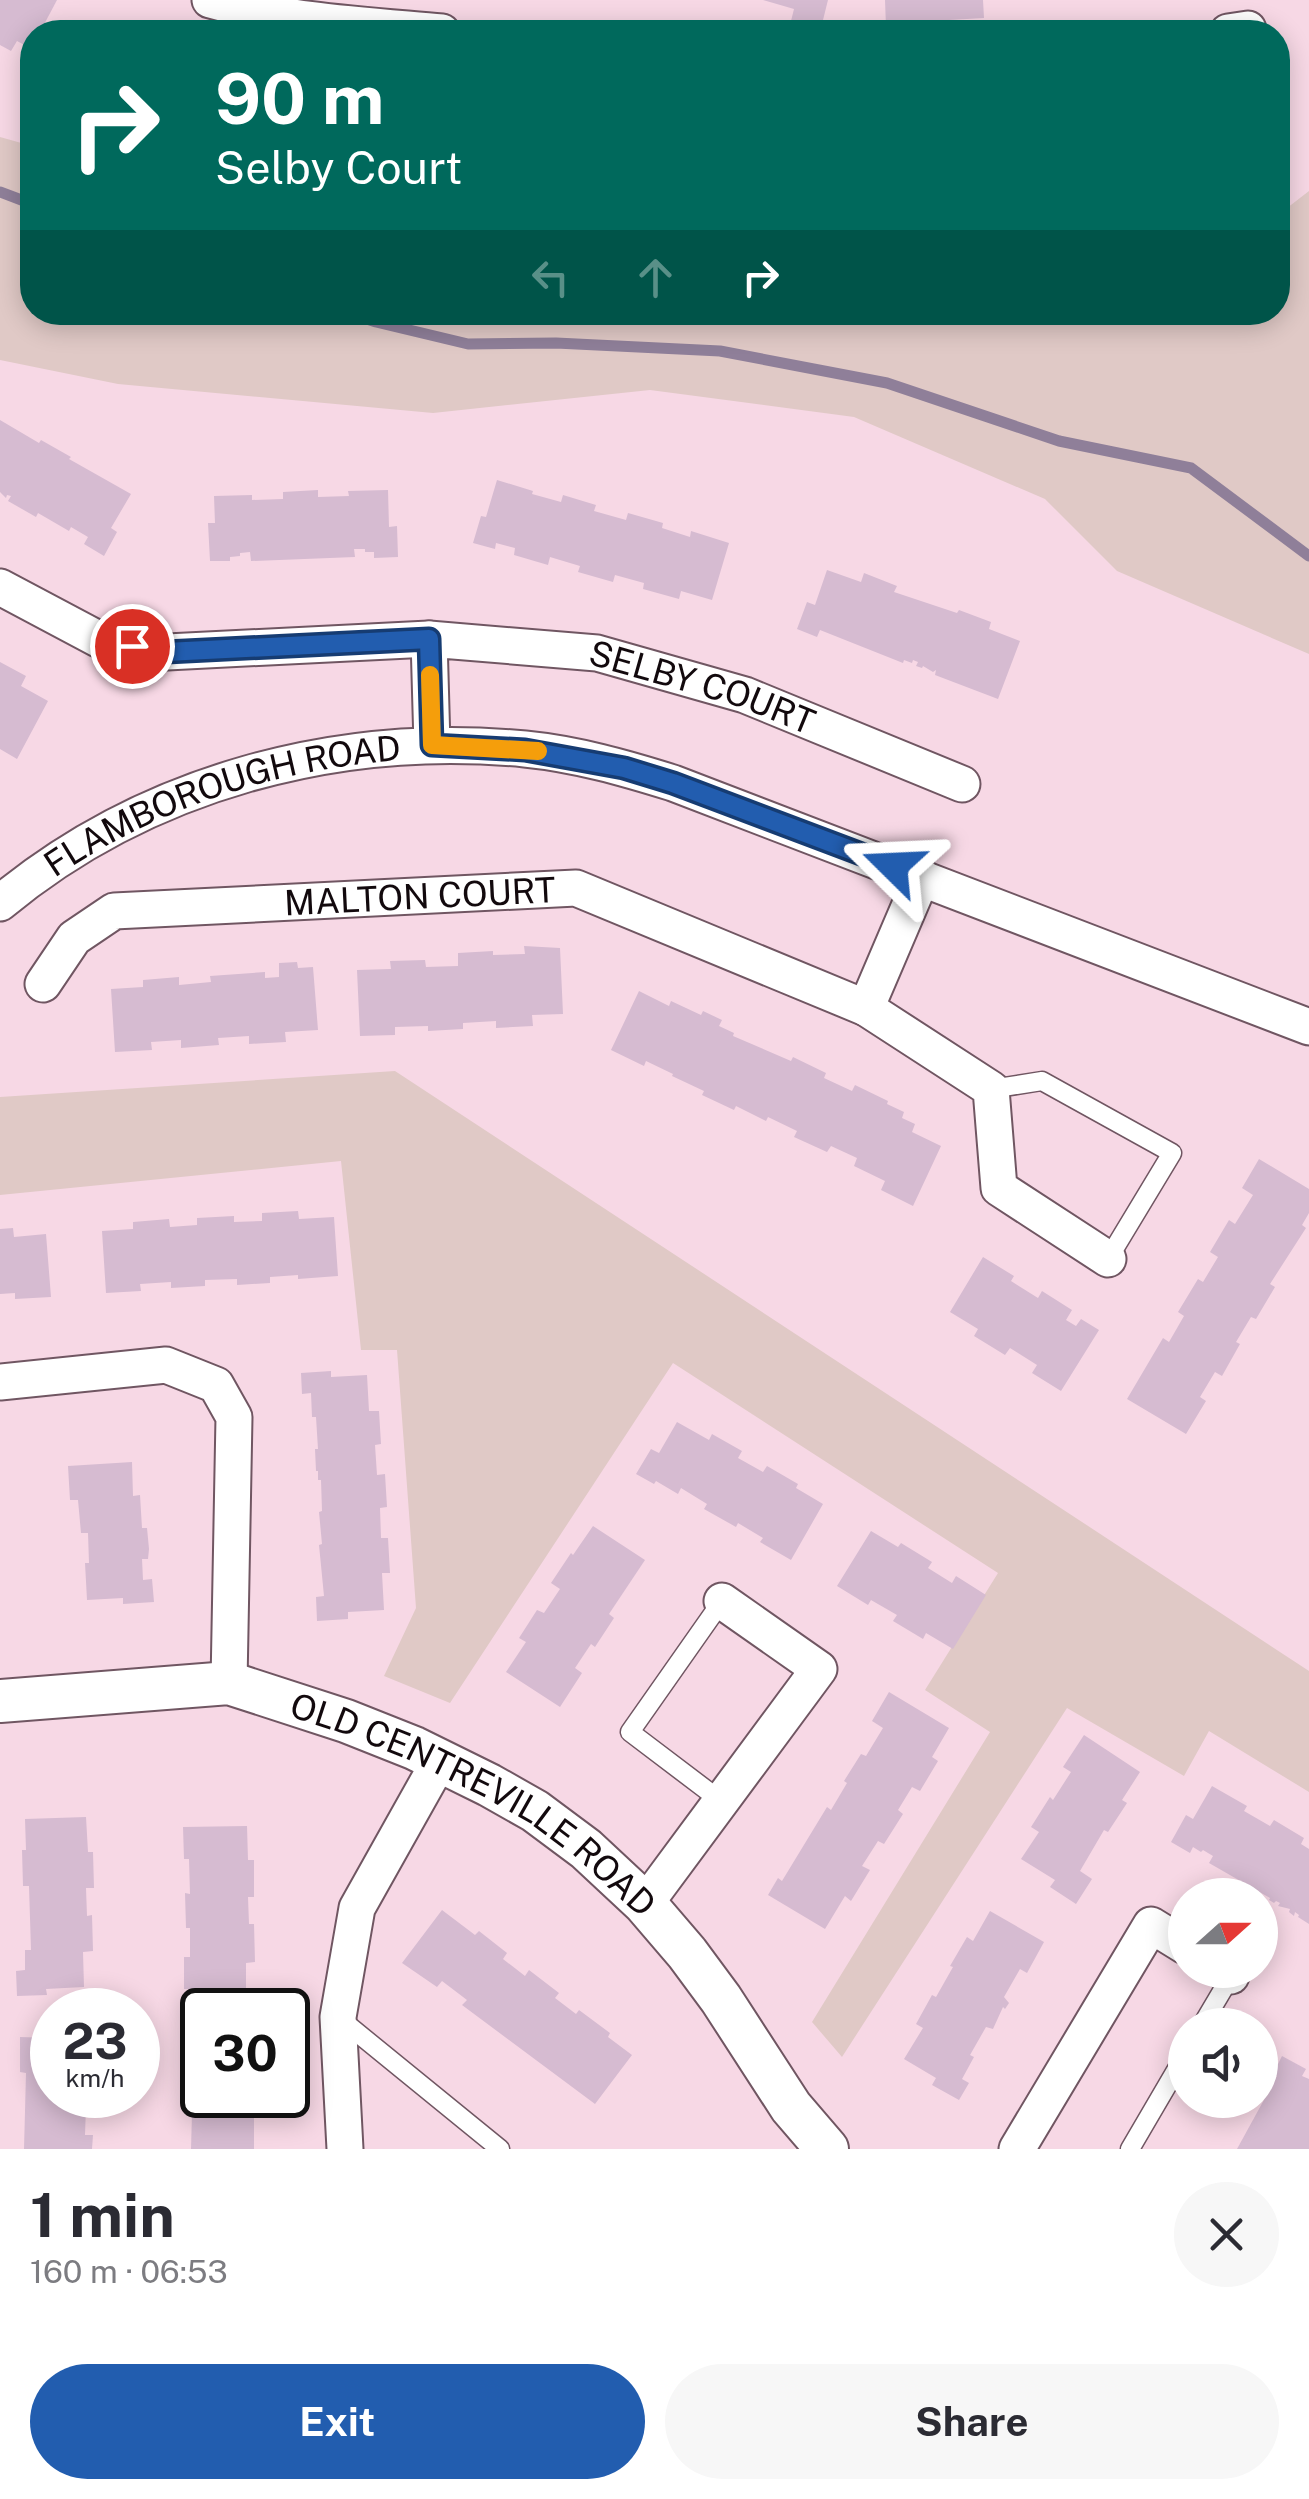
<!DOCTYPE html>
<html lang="en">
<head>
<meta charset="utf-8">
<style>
  :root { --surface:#fff; --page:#f7f7f7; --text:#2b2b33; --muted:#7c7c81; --accent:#225daf }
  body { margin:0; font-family:"Public Sans",sans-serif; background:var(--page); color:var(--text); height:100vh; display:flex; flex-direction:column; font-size:38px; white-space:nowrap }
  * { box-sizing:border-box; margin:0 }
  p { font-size:32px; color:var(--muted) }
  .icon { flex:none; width:55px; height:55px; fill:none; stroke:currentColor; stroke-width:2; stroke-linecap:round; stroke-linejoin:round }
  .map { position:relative; height:2149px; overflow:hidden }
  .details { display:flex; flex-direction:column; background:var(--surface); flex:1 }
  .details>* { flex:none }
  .guide { position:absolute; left:20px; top:20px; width:1270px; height:305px; border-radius:40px; box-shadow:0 5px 25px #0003; background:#00695c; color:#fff; overflow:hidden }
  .needle { width:65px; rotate:69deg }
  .fabs { position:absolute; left:1168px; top:1878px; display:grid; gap:20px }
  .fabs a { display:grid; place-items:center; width:110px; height:110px; border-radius:50%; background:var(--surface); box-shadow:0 5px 25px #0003; font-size:50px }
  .speed { position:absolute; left:30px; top:1988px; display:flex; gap:20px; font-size:50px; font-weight:700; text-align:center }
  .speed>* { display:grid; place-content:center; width:130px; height:130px; border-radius:50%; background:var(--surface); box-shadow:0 5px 25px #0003; line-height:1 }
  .speed small { font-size:25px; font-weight:400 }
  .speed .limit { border:5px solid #111; border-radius:15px; background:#fff; color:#111 }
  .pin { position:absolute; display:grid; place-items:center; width:85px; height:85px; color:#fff; margin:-42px; border:5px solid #fff; border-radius:50%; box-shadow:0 2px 10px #0007 }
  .me { position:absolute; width:110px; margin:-55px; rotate:291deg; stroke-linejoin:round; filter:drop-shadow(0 0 8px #0008) }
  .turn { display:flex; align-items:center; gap:35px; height:210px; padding:0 30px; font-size:45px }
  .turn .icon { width:130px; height:130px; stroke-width:2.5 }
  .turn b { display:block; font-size:70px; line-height:85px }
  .lanes { display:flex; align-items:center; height:95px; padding:0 30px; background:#0003; justify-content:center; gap:50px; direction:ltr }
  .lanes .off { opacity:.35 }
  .round { display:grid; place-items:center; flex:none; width:105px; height:105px; border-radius:52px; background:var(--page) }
  .head { display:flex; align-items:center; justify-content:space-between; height:170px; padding:0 30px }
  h1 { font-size:60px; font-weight:700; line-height:75px }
  .cta { display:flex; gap:20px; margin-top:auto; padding:20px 30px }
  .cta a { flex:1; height:115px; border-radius:60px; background:var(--accent); color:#fff; font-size:40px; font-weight:700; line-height:115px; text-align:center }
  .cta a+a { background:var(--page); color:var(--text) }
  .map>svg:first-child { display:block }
</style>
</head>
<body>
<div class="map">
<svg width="1309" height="2149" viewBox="0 0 1309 2149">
  <rect width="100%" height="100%" fill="#f7d8e5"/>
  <g fill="#e0c9c6">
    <polygon points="0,137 32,146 32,312 1278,312 1278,215 1309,191 1309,654 1117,571 1045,499 854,417 650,390 433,413 118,384 0,360"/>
    <polygon points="395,1071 1309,1671 1309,1792 1209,1731 1184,1776 1067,1708 842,2057 812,2022 990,1732 925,1690 998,1573 673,1363 450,1703 384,1676 416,1608 397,1350 361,1350 341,1161 0,1195 0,1097"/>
  </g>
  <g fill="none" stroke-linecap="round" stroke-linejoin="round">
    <g stroke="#8f7f99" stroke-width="11">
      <polyline points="0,192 32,204"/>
      <polyline points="346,312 376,322 468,344 556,343 720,351 887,383 1059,441 1191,468 1309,556"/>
    </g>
  </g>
  <g fill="#d6bbd1">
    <polygon points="0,0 57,0 40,32 32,32 32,49 17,41 11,51 0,45"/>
    <polygon points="763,0 828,0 821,28 791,21 794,9"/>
    <polygon points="885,0 983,0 984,18 949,20 949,25 886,27"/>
    <polygon points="0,420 39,443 41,440 71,457 69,459 131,494 111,528 117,532 104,556 84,544 88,537 71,527 69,531 38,513 36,517 8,501 11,496 7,495 6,498 0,492"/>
    <polygon points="497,480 533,491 532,494 561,502 563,495 596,505 594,511 626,520 628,513 663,523 662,528 690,537 691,531 729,543 712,600 681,591 679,599 643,589 644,583 615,575 613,582 578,572 580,566 550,557 548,565 514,555 515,548 496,543 495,549 473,543 481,516 486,517"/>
    <polygon points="318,490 318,497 349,496 348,491 388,490 389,527 397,526 398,557 374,558 374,552 365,552 365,549 354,549 355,557 251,561 250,552 240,553 240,556 230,557 230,561 210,561 208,523 215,523 214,496 252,495 252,500 283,499 283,492"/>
    <polygon points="827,570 861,582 864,573 897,586 894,592 957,613 959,610 991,622 989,629 1020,641 998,699 935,675 936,670 933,672 923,666 922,668 916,666 918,662 913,660 912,663 904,660 903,663 820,630 817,637 797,629 807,602 815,605"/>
    <polygon points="0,662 26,676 21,686 48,701 17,759 0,749"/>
    <polygon points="524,946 560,948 563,1014 532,1015 533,1026 496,1028 496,1021 463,1023 463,1029 428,1031 428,1026 395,1027 395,1035 360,1036 357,970 391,969 390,961 425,960 426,967 458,966 458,953 493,951 493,955 525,954"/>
    <polygon points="297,962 298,968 313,967 318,1030 285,1032 286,1042 249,1044 249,1036 218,1038 219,1045 181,1048 181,1040 151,1042 152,1050 115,1052 111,989 143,987 143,980 179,977 179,985 211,982 210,976 265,972 265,978 279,977 279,963"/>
    <polygon points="639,991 669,1006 671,1001 701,1015 703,1011 722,1020 719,1026 734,1033 733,1036 791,1061 793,1057 826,1073 824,1078 852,1091 855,1085 888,1101 887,1104 904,1112 902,1118 915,1124 912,1132 941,1146 913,1206 881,1190 885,1181 854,1166 857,1158 831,1146 827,1152 794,1137 797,1131 768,1117 766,1121 736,1106 734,1110 702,1095 704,1091 672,1076 673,1074 646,1061 644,1066 611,1050"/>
    <polygon points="1259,1159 1309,1189 1309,1213 1302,1225 1306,1228 1270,1284 1275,1287 1256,1319 1251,1317 1236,1342 1240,1344 1222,1376 1215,1372 1200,1397 1206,1401 1186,1434 1127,1399 1163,1338 1169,1342 1184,1316 1178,1312 1198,1279 1203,1282 1218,1257 1210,1252 1229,1220 1235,1224 1253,1195 1242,1188"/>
    <polygon points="298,1211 299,1219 334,1217 338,1276 298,1279 298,1275 270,1277 270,1283 237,1285 237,1279 205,1280 205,1286 171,1288 171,1282 140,1284 141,1291 106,1293 102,1231 133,1229 133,1222 169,1219 170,1227 197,1225 197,1218 234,1216 234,1222 262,1221 262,1213"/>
    <polygon points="13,1228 14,1237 46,1234 51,1297 15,1299 15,1293 0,1294 0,1229"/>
    <polygon points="983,1257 1014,1276 1011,1281 1038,1298 1042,1291 1072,1310 1066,1320 1076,1326 1081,1319 1099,1330 1061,1391 1032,1373 1037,1365 1010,1348 1005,1355 974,1336 978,1329 950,1312"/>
    <polygon points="331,1371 331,1377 367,1375 369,1411 379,1411 381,1444 375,1445 377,1475 385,1474 387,1507 380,1508 381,1538 388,1538 390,1573 382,1573 384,1610 348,1612 348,1619 317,1621 316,1597 324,1596 319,1545 322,1544 319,1512 322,1511 321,1480 318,1480 318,1471 316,1471 315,1449 318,1449 316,1417 312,1417 311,1393 302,1394 301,1373"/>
    <polygon points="677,1422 709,1440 712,1434 742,1451 738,1458 763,1472 767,1466 798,1484 796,1488 823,1504 791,1560 760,1542 763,1538 738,1523 736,1527 704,1509 707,1504 681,1488 678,1494 656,1481 654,1484 636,1474 651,1449 659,1453"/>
    <polygon points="132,1462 133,1496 140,1495 142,1528 147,1528 149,1549 148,1559 142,1559 143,1580 152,1579 154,1602 123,1604 123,1598 87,1600 85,1563 89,1563 88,1533 81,1533 78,1500 70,1500 68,1466"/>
    <polygon points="593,1526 645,1560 609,1614 614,1618 595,1647 591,1644 575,1668 582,1673 560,1707 506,1672 526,1642 519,1638 537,1610 544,1613 560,1589 551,1583 571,1553 573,1555"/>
    <polygon points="871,1531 898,1547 901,1543 932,1562 928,1568 952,1583 956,1576 986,1595 953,1649 926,1633 923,1639 893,1621 897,1615 871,1600 868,1605 837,1586"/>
    <polygon points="889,1692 949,1728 932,1757 938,1761 920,1791 912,1787 898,1810 903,1814 884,1844 878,1841 862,1866 870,1870 851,1901 845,1896 825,1929 768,1895 778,1878 782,1881 827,1807 831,1810 847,1783 844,1781 861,1754 866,1756 883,1728 872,1721"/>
    <polygon points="1084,1735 1140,1772 1122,1800 1127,1803 1108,1832 1104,1830 1080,1871 1092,1879 1076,1904 1050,1887 1055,1880 1021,1859 1039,1832 1031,1827 1050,1797 1053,1800 1071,1772 1063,1767"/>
    <polygon points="1212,1786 1247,1806 1244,1811 1270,1826 1274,1820 1304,1838 1301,1844 1309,1849 1309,1924 1298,1917 1299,1915 1295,1912 1294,1916 1289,1912 1290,1909 1278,1906 1280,1903 1276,1901 1274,1903 1269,1900 1270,1898 1209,1863 1213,1856 1203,1850 1201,1852 1193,1847 1190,1853 1171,1842 1186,1815 1193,1819"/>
    <polygon points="86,1817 88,1852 93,1852 94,1888 86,1888 87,1916 92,1915 93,1951 83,1952 84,1987 46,1989 47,1995 17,1996 16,1971 25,1970 25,1950 31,1950 29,1886 23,1886 22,1850 26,1850 25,1819"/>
    <polygon points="247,1826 248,1860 254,1860 254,1897 248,1897 249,1924 254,1924 255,1962 246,1963 246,1989 253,1989 253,2010 202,2010 202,2058 183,2059 182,2022 189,2022 188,1989 184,1989 184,1957 190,1957 190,1928 186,1928 185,1893 190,1894 189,1859 184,1859 183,1827"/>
    <polygon points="442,1910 475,1935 479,1931 507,1953 503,1959 525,1976 529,1970 559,1993 555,1998 576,2014 579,2010 610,2033 608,2037 632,2055 595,2104 462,2005 467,2000 442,1981 437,1987 402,1963"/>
    <polygon points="990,1911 1044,1942 1027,1973 1020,1969 1004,1997 1009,2003 1005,2009 1003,2007 993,2029 986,2027 970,2055 974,2057 962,2079 969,2083 959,2100 932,2085 936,2078 904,2059 923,2028 916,2024 932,1995 936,1997 953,1967 950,1966 967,1937 973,1941"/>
    <polygon points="20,2037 52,2038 52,2095 93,2095 93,2107 86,2107 85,2135 93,2135 92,2149 24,2149 26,2073 20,2072"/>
    <polygon points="1282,2056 1306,2069 1302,2076 1309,2079 1309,2149 1237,2149 1277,2076 1273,2074"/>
    <polygon points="192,2113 254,2114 254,2149 191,2149"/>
  </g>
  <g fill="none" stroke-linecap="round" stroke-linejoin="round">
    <defs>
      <g id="service">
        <polyline points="991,1089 1042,1081 1172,1153 1108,1259"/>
        <polyline points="721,1801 630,1732 722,1601"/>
        <polyline points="338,2017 500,2149"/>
        <polyline points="1202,2025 1231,1976"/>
        <polyline points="1130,2149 1185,2055"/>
      </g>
      <g id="minor">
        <path d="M210 0C286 21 364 25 442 32"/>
        <polyline points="1228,32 1248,29"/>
        <polyline points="0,587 98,639 167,652 429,639"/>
        <path id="s1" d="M432 745 429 639 597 653 745 695 962 784"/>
        <polyline points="922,877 866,1008 991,1089 999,1188 1108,1259"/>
        <path id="s2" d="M0 903C146 782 338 731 525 749 576 754 625 768 673 783L1309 1027"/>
        <path id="s3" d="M43 984 74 938 114 911 576 888 866 1008"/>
        <polyline points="0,1382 166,1365 216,1385 234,1417 229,1683"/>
        <polyline points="645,1904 819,1669 722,1601"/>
        <polyline points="1222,1970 1231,1976"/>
        <polyline points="345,2149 338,2017 357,1908 440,1760"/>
        <polyline points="1017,2149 1151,1925 1185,1946"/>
      </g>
      <g id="tertiary">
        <path id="s4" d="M0 1701 229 1683 346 1721 414 1748 489 1785 535 1811 586 1849 645 1904 687 1953 721 1999 791 2107 827 2149"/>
      </g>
    </defs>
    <use href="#service" stroke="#705662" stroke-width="21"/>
    <use href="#minor" stroke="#705662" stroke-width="39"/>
    <use href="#tertiary" stroke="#705662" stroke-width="46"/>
    <use href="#service" stroke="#fff" stroke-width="18"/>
    <use href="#minor" stroke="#fff" stroke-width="35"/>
    <use href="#tertiary" stroke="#fff" stroke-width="42"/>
  </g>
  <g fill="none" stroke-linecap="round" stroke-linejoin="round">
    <defs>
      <polyline id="route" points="132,646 166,652 429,639 432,745 525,750 624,768 673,783 893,866"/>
    </defs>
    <use href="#route" stroke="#163c72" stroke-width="25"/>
    <use href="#route" stroke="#225daf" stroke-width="18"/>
    <polyline stroke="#f59e0b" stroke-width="18" points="430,675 432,745 538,751"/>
  </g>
  <g text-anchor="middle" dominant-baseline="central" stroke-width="9" stroke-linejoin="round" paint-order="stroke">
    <g font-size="35" fill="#12090d" stroke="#fff">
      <text stroke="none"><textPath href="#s1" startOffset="385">SELBY COURT</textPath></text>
      <text stroke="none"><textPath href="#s2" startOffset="248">FLAMBOROUGH ROAD</textPath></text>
      <text stroke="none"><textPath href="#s3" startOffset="410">MALTON COURT</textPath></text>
      <text stroke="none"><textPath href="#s4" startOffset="505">OLD CENTREVILLE ROAD</textPath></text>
    </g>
  </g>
</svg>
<div class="fabs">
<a><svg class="needle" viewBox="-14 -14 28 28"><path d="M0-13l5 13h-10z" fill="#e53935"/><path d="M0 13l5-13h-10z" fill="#7c7c81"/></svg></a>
<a><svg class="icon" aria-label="sound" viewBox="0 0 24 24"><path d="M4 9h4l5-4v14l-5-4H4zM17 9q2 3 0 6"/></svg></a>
</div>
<div class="speed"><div>23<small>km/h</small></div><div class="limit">30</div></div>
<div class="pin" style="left:132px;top:646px;background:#d93025"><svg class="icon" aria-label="arrive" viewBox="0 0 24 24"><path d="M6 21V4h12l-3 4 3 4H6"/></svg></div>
<svg class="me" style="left:893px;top:866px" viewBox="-20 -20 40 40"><path d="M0-17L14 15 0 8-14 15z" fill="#225daf" stroke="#fff" stroke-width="4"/></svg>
<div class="guide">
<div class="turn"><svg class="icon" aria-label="right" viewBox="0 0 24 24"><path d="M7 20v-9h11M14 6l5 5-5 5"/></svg><div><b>90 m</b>Selby Court</div></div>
<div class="lanes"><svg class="icon off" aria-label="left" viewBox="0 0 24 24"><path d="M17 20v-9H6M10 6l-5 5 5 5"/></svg><svg class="icon off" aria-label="ahead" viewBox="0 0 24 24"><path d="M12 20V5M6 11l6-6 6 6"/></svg><svg class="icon" aria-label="right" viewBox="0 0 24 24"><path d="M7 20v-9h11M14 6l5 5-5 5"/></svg></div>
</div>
</div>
<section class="details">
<div class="head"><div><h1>1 min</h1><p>160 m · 06:53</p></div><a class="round"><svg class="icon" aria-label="close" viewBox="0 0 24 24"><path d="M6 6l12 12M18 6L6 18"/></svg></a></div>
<div class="cta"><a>Exit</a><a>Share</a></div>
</section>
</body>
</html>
